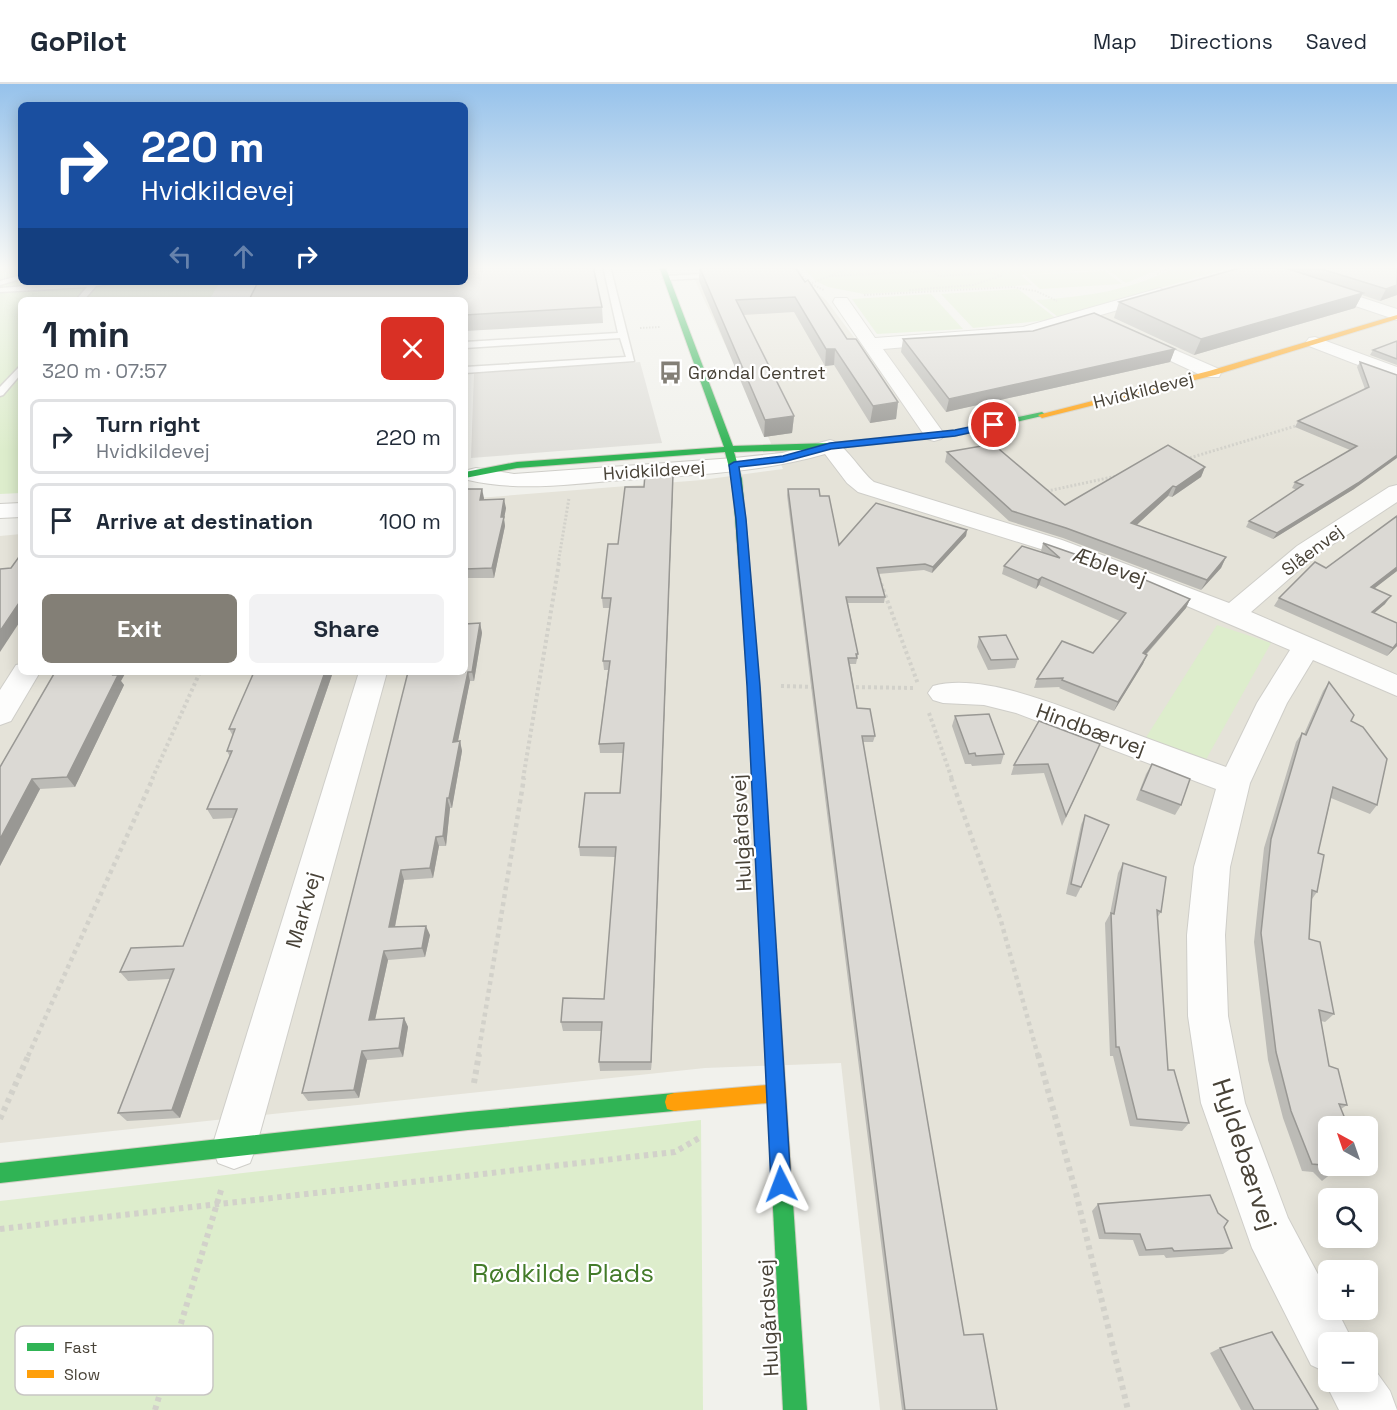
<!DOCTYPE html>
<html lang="en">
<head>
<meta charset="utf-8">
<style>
  :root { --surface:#fff; --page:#f2f2f3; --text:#1f2937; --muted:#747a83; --line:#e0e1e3; --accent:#837f76 }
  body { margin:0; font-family:"Space Grotesk",sans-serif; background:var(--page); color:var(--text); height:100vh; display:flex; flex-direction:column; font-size:22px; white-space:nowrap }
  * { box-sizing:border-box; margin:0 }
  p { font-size:20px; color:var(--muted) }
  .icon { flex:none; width:33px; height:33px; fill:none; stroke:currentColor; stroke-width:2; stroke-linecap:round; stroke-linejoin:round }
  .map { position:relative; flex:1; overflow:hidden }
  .drawer { position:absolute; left:18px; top:213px; width:450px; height:378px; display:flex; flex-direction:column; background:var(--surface); border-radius:9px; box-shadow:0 3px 15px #0003 }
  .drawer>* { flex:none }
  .hud { position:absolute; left:18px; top:18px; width:450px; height:183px; border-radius:9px; box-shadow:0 3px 15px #0003; background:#1a4fa0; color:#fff; overflow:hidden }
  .needle { width:39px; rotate:320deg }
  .buttons { position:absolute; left:1318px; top:1032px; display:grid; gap:12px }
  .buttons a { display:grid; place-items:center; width:60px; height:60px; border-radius:9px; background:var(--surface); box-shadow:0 3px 15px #0003; font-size:30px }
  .pin { position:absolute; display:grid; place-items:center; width:51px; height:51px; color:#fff; margin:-26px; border:3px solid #fff; border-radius:50%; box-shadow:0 2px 6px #0007 }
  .me { position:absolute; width:66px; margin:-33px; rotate:357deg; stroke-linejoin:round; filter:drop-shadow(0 0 4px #0008) }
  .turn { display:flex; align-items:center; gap:21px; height:126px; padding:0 24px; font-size:27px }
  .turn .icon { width:78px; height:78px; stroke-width:2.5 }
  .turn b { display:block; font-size:42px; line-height:51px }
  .lanes { display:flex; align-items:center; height:57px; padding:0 24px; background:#0003; justify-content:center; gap:30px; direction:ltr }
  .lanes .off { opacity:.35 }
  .round { display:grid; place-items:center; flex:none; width:63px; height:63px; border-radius:9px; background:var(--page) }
  .summary { display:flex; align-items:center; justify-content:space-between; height:102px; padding:0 24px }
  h1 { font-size:36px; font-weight:800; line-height:45px }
  .action { display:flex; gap:12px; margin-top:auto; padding:12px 24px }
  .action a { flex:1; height:69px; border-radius:9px; background:var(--accent); color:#fff; font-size:24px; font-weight:800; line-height:69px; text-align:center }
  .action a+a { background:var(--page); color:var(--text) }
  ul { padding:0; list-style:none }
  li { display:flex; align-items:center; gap:18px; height:75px; margin:0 12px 9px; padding:0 12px; border:3px solid var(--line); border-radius:9px }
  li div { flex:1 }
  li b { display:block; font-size:22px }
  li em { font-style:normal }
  header { display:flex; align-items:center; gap:36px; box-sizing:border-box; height:84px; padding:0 30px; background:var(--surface); border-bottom:2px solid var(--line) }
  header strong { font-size:28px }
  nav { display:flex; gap:33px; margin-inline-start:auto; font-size:21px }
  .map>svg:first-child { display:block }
</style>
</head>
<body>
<header>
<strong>GoPilot</strong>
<nav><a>Map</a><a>Directions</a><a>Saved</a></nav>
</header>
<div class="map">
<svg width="1397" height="1326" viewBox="0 0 1397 1326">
  <rect width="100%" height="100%" fill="#f1f1ec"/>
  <path fill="#e5e3d9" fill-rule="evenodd" d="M1243 182H1397V1326H880L841 979 705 984 0 1059V452L21 450V588H465V415L702 396 783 385 694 194 792 188 826 216 856 256 1022 245ZM1329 1042H1368V1082H1329ZM1329 1114H1368V1154H1329ZM1329 1186H1368V1226H1329ZM1329 1258H1368V1298H1329Z"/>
  <g fill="#ddedcc">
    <polygon points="0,182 21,182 21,198 220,198 209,216 21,216 21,409 0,410"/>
    <polygon points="801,182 1166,182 1126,199 1106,185 1021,191 1032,201 864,210 828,203 816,197"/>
    <path d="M1177 182H1237L1058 233 1036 216C1085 213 1134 206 1177 182Z"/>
    <polygon points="1105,187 1122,200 1040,205 1025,191"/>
    <polygon points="1018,205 1057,235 973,244 941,210"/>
    <polygon points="931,210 963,245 877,250 852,215"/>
    <polygon points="1217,541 1271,559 1204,679 1145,655"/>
    <polygon points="701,1036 703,1326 0,1326 0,1117"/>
  </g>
  <polygon fill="#e1e0db" points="640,278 662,359 471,374 474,289"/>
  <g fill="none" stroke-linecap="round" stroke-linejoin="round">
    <defs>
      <g id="lane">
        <polygon points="603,182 610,182 634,277 465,289 465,283 626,273 620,254 465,264 465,258 618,249"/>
        <polygon points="718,189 721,193 667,196 663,194 667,192"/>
        <polygon points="21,191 21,195 0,201 0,197"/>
        <polygon points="86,198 125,198 96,202 84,216 76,216 87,203 0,208 0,204"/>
        <polygon points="21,281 21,290 3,311 0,312 0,303"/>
      </g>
      <g id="street">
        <polygon points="1317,199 1397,225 1397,236 1311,207 1309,204"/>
        <polygon points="1160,204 1168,209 1166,212 1025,253 883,265 945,351 941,355 934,357 927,355 833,218 835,214 847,214 875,254 1023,243"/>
        <polygon points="1134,248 1219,285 1221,289 1219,293 1205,293 1128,257 1125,253 1128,249"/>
        <polygon points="1315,253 1397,283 1397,296 1309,262 1306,258 1309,254"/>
        <path d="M830 356C845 359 860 387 874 398L1062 456 1229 519 1297 462 1389 403 1397 401V418L1315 472 1251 528 1397 591V612L1313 576 1287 619 1250 699 1230 783 1225 851 1228 932 1245 1019 1288 1134 1329 1211V1226H1337L1353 1258H1329V1298H1368V1279H1370L1390 1307 1397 1326H1339L1325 1298 1328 1289 1311 1281 1252 1164 1201 1019 1188 932 1187 851 1194 783 1216 705 1016 629 984 621 943 619 933 616 928 609 933 602C983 588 1061 623 1109 640 1148 655 1187 669 1226 683L1257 619 1290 566 1126 496 1044 466 858 408 847 399 825 370C759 389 691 391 622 396 571 400 519 408 468 396L465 391 468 386 476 384 514 390 734 374 782 369Z"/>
        <polygon points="21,419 21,433 0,434 0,420"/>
        <polygon points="21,580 21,588 40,588 11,637 0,641 0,606 16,581"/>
        <polygon points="359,588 387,588 256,1063 250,1079 234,1085 218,1079 212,1063"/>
      </g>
      <g id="fast">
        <polygon points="659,182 665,182 733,362 830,359 955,346 1042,328 1046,331 955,352 830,365 734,368 742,395 760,602 776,858 774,863 768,865 762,863 760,858 748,602 732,395 725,368 517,384 465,394 465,388 517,378 724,363"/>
        <polygon points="674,1009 681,1011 683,1018 681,1025 674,1027 468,1046 0,1099 0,1079 468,1028"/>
        <polygon points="782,1094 789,1097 792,1104 807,1326 783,1326 772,1104 775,1097"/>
      </g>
      <g id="slow">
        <polygon points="1397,231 1397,235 1215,291 1042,334 1038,331 1209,287"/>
        <polygon points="768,851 774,853 776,858 792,1104 789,1111 782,1114 775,1111 772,1104 768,1019 674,1027 667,1025 665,1018 667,1011 674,1009 767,1001 760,858 762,853"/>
      </g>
    </defs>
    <use href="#lane" stroke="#cfcec9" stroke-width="3"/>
    <use href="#street" stroke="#cfcec9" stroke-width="2"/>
    <use href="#fast" stroke="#d1cec3" stroke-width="2"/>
    <use href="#slow" stroke="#d1cec3" stroke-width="2"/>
    <g stroke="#d2d1ca" stroke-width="2" stroke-dasharray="1.5 1.5" stroke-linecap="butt">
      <polyline points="796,186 811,200 824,206"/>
      <polyline points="1157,190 1173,182"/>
      <polyline points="829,192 934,187 938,192 993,189 1001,192 973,201 909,206"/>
      <polyline points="812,199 843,187 849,182"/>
      <polyline points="864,211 1013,203 1036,207 1057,217"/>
      <polyline points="640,244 660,243"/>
    </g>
    <g stroke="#d2d1ca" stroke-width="3" stroke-dasharray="2 2" stroke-linecap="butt">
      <polyline points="1186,375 1299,341"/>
      <polyline points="1043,408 1117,392"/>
      <polyline points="558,480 569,414"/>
    </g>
    <g stroke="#d2d1ca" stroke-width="4" stroke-dasharray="3 3" stroke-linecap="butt">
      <polyline points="879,494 918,600"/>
      <polyline points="781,602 816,603"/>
      <polyline points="850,603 915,604"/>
      <polyline points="929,629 952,695"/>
      <polyline points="152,695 200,588"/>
      <polyline points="523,695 559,479"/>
    </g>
    <g stroke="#d2d1ca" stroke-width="4.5" stroke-dasharray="4 4" stroke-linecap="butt">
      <polyline points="951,694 1001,837 1038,972"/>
      <polyline points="28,972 153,694"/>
      <polyline points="478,972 524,694"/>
    </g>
    <g stroke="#d2d1ca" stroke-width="6" stroke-dasharray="4.5 4.5" stroke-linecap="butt">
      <polyline points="1038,970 1076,1109 1128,1326"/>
      <polyline points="474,999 479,970"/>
      <polyline points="0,1035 29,970"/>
      <polyline points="0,1145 675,1068 699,1054"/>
      <polyline points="155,1326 222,1103"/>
    </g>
    <use href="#lane" fill="#fdfdfc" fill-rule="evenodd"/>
    <use href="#street" fill="#fdfdfc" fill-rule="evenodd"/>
    <use href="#fast" fill="#30b455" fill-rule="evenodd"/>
    <use href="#slow" fill="#ff9f0a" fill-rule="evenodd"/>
  </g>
  <g fill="#bcbbb6">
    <polygon points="699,182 794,182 847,255 898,318 896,335 870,339 834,281 825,282 794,228 743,231 794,332 792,349 764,353 699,197"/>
    <polygon points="1283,182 1397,182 1397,211 1380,217 1362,211 1355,224 1194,271 1114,234 1119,218 1282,183"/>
    <polygon points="465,216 602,223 603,239 465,247"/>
    <polygon points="903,255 1175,265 1170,278 946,328 901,268"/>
    <polygon points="1397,257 1397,281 1370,271 1373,266"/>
    <polygon points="1360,278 1397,291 1354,405 1273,455 1246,443 1249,437 1297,406 1292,404 1295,398 1350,366 1295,343 1298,337 1365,305 1357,283"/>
    <polygon points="947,368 1065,421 1205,383 1201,393 1172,413 1168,412 1136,441 1226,473 1221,484 1201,506 1063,454 1009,437 945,378"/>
    <polygon points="673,399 651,986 600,987 599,978 601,947 563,947 561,938 604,915 615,773 580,772 579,763 620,709 623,669 600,669 599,660 608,586 604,586 603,577 610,524 603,524 602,514 618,460 644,403"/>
    <polygon points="465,405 484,414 484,416 506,424 504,435 505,442 494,494 467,494 465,505"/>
    <polygon points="788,405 820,412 839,461 967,446 966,452 932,489 924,486 878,490 885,513 884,519 848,519 858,570 856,580 850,580 857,624 875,652 873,658 863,658 964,1251 997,1326 902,1326 787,411"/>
    <polygon points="1397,432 1397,487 1374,504 1385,520 1374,529 1397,562 1387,572 1274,522 1279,514 1326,484"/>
    <polygon points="1043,459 1190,515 1186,524 1146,571 1143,580 1114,627 1059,604 1060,603 1034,604 1037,595 1093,569 1120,537 1039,501 1036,505 1002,490 1004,482 1042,468 1041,467"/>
    <polygon points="480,539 482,549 474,597 470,597 458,657 460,657 462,667 452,724 450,724 446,762 439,762 433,794 404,796 395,843 430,851 425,873 388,876 375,936 404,934 408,943 403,973 367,976 359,1014 308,1017 302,1009"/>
    <polygon points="979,553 1018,575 1015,584 988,586 977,563"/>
    <polygon points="254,588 333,588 180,1034 127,1037 118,1029 170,895 128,897 120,888 183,862 233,734 213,735 207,725 230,673 227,667 233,652 229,645"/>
    <polygon points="121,597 124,601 75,703 40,705 0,782 0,683"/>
    <polygon points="1329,598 1351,637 1377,721 1370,730 1331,714 1318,769 1317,808 1312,815 1309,855 1334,930 1325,938 1321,937 1329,982 1347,1021 1341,1025 1365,1085 1355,1092 1332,1089 1322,1097 1313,1088 1302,1087 1283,1034 1268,976 1254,858 1264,764 1296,658 1302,649 1304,650 1323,607"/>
    <polygon points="955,632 1004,670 1001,680 972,682 971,680 965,680 952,642"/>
    <polygon points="1100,660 1062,742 1044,689 1011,691 1014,681"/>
    <polygon points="1152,680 1181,721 1175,731 1136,716 1146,690"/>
    <polygon points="1085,731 1081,803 1076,813 1066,810 1081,741"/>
    <polygon points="1123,779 1161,828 1157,834 1168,986 1189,1039 1182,1047 1130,1042 1113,972 1110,972 1105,839 1110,830 1118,789"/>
    <polygon points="1098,1120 1224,1143 1232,1164 1223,1170 1166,1174 1164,1171 1139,1172 1133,1156 1099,1155 1092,1127"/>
    <polygon points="1220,1264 1315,1326 1241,1326 1210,1269"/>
  </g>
  <g fill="#999894">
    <polygon points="1397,201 1397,211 1380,217 1386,205"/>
    <polygon points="1363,209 1355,224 1194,271 1201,255"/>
    <polygon points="826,265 835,265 834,281 825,282"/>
    <polygon points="1175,265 1170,278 946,328 949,315"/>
    <polygon points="898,318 896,335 870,339 873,322"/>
    <polygon points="794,332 792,349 764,353 765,336"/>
    <polygon points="1397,371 1397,374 1354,405 1273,455 1277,449"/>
    <polygon points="1205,383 1201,393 1172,413 1176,403"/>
    <polygon points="673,390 673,399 651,986 651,978"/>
    <polygon points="1173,402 1168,412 1127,450 1131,439"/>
    <polygon points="482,405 484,414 482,425 480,416"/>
    <polygon points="504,415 506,424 504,435 505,442 494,494 492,484"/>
    <polygon points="967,446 966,452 932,489 933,483"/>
    <polygon points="1226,473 1221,484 1201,506 1207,496"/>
    <polygon points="1397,483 1397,487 1366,511 1371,503"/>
    <polygon points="465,485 467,494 465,505"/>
    <polygon points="1042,493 1039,501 1036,505 1038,496"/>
    <polygon points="1391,512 1385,520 1366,536 1372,528"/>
    <polygon points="1190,515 1186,524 1139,578 1143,569"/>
    <polygon points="21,516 21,536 0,568 0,547"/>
    <polygon points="480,539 482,549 474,597 472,588"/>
    <polygon points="1397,559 1397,562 1387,572 1393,564"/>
    <polygon points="1147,571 1143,580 1114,627 1118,618"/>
    <polygon points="115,588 126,588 121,597 124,601 75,703 67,693"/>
    <polygon points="325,588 333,588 180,1034 172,1026"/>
    <polygon points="468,588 470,597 456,667 453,658"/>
    <polygon points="460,657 462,667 452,724 449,714"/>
    <polygon points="32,695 40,705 0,782 0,755"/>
    <polygon points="447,714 450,724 446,762 443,752"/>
    <polygon points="436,753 439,762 433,794 430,784"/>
    <polygon points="401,786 404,796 393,852 389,843"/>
    <polygon points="426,842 430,851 425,873 422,864"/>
    <polygon points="384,867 388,876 373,945 369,936"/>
    <polygon points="404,934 408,943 403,973 399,964"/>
    <polygon points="362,967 367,976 359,1014 354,1006"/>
  </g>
  <g fill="#dbd9d4" stroke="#999894" stroke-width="1.5">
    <polygon points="465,182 593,182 602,223 465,231 465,216 249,216 258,198 465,198"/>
    <polygon points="699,182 794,182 805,198 808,196 847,255 856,255 898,318 873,322 835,265 826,265 795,213 736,216 794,332 765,336"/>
    <polygon points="1247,182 1279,182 1363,209 1201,255 1119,218"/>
    <polygon points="1312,182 1397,182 1397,201 1386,205"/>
    <polygon points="1094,229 1175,265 949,315 903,255 1033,247"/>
    <polygon points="1397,257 1397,275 1373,266"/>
    <polygon points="1360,278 1397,291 1397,371 1358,399 1277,449 1249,437 1303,401 1295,398 1357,362 1298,337 1369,303"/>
    <polygon points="993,360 1065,421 1168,361 1205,383 1176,403 1173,402 1131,439 1226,473 1207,496 1066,444 1012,427 947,368"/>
    <polygon points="645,390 673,390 651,978 599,978 602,938 561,938 563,914 604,915 616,763 579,763 585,709 620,709 624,659 599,660 610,577 603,577 611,514 602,514 608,460 618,460 625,403 644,403"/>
    <polygon points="465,405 482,405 480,416 504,415 501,433 504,433 492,484 465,485"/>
    <polygon points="788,405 819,405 820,412 829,412 839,461 876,419 967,446 933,483 925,480 877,484 885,513 846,513 858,570 856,570 857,574 848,574 857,624 870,625 875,652 862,652 964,1251 983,1250 997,1326 905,1326"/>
    <polygon points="1397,432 1397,483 1371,503 1391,512 1372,528 1397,539 1397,559 1393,564 1279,514 1315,478 1326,484"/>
    <polygon points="1043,459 1129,489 1190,515 1143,569 1147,571 1118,618 1062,596 1063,594 1037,595 1062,557 1093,569 1126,529 1042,493 1038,496 1004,482 1022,462 1060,474"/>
    <polygon points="21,470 21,516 0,547 0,485 11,484"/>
    <polygon points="480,539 472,588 468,588 453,658 460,657 449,714 447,714 443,752 436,753 430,784 401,786 389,843 426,842 422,864 384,867 369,936 404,934 399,964 362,967 354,1006 302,1009 408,588 465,588 465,540"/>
    <polygon points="1006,551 1018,575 991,576 979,553"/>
    <polygon points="55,588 115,588 113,591 118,591 67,693 32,695 0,755 0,683"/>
    <polygon points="254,588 325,588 172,1026 118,1029 174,885 120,888 131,864 183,862 237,725 207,725 232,667 227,667 235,645 229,645"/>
    <polygon points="1329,598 1354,631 1351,637 1363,643 1387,675 1377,721 1333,703 1318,769 1324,771 1317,808 1312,806 1309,855 1320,858 1334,930 1319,926 1329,982 1338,985 1347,1021 1339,1020 1348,1042 1329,1042 1329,1082 1364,1082 1365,1085 1335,1082 1332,1090 1322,1081 1312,1080 1291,1027 1276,968 1261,849 1271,755 1302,649 1306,651"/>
    <polygon points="989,630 1004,670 976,672 975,669 969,670 955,632"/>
    <polygon points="1039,637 1100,660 1066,732 1048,680 1014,681"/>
    <polygon points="1152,680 1190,695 1181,721 1141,706"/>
    <polygon points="1085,731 1109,741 1081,803 1071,800"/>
    <polygon points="1123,779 1166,793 1161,828 1157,826 1168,986 1174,986 1189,1039 1137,1035 1119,963 1116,963 1111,829 1114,830"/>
    <polygon points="1210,1111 1218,1129 1228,1137 1224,1143 1232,1164 1174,1167 1172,1164 1146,1166 1140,1150 1105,1149 1098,1120"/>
    <polygon points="1272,1248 1318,1325 1315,1326 1254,1326 1220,1264"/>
  </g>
  <linearGradient id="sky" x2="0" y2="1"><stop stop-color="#96c2eb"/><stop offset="0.5" stop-color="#f9f9f6"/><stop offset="1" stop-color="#f9f9f6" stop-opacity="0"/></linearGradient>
  <rect width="1397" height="367" fill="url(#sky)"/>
  <polygon fill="#1a73e8" stroke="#114b97" stroke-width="1.5" points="994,338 997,339 997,343 955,352 831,365 783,378 739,383 746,435 760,602 791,1100 788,1107 781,1110 774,1107 771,1100 747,602 736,435 729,381 734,378 783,372 830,359 955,346"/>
  <defs>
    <symbol id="bus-bare" viewBox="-9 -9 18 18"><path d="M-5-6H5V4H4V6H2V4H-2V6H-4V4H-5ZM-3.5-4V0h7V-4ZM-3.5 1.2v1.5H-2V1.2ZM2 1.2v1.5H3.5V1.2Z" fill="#837f76" stroke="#fff" stroke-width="2.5" paint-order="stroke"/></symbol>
  </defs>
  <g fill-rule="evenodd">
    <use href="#bus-bare" x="654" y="272" width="33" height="33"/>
  </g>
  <g text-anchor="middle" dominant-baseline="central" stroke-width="4.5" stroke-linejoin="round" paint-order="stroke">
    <g font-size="18" fill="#484237" stroke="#fff" text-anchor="start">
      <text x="688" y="288">Grøndal Centret</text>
    </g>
    <g font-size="18" fill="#484237" stroke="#fff">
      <text transform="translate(1143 306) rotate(-14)">Hvidkildevej</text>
      <text transform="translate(654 386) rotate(-4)">Hvidkildevej</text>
      <text transform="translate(1312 466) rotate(-37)">Slåenvej</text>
    </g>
    <g font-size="21" fill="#484237" stroke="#fff">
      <text transform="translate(1110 482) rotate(20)">Æblevej</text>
      <text transform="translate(1091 645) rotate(20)">Hindbærvej</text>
      <text transform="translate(741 749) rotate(-93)">Hulgårdsvej</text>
      <text transform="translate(303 826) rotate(-74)">Markvej</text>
      <text transform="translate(768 1234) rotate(-93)">Hulgårdsvej</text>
    </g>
    <g font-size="26" fill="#484237" stroke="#fff">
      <text transform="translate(1245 1070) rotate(72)">Hyldebærvej</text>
    </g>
    <g font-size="26" fill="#437b29" stroke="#fff">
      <text x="563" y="1189">Rødkilde Plads</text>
    </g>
  </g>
  <rect x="15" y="1242" width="198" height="69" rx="9" fill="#fff" stroke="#c8c6c3" stroke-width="1.5"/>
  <rect x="27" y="1259" width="27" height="8" fill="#30b455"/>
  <rect x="27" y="1286" width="27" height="8" fill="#ff9f0a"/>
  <g font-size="16" fill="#484237">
    <text x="64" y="1269">Fast</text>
    <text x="64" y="1296">Slow</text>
  </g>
</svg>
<div class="buttons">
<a><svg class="needle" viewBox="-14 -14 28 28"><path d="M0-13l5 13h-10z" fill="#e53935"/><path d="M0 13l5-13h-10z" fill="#747a83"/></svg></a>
<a><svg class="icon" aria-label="search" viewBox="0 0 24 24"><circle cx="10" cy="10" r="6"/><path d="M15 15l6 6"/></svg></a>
<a>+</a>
<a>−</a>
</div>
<div class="pin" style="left:994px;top:341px;background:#d93025"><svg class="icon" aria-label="arrive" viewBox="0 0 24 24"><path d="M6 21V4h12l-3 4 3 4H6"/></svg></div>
<svg class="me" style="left:781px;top:1100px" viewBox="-20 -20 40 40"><path d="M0-17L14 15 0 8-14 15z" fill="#1a73e8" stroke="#fff" stroke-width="4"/></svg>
<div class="hud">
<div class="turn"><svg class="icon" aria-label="right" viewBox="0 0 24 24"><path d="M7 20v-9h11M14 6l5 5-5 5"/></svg><div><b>220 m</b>Hvidkildevej</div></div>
<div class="lanes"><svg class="icon off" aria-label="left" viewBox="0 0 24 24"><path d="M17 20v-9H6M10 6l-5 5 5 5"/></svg><svg class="icon off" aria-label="ahead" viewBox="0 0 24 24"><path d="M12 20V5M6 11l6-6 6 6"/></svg><svg class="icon" aria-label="right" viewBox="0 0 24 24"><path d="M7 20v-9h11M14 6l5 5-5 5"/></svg></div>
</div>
<section class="drawer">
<div class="summary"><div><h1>1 min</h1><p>320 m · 07:57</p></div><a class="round" style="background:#d93025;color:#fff"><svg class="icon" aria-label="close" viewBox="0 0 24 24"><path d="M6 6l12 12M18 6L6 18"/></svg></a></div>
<ul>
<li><svg class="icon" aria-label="right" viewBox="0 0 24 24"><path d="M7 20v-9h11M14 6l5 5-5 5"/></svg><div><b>Turn right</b><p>Hvidkildevej</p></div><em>220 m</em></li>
<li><svg class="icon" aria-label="arrive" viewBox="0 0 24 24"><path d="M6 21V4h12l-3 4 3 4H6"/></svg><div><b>Arrive at destination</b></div><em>100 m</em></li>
</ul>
<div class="action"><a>Exit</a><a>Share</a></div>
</section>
</div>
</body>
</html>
